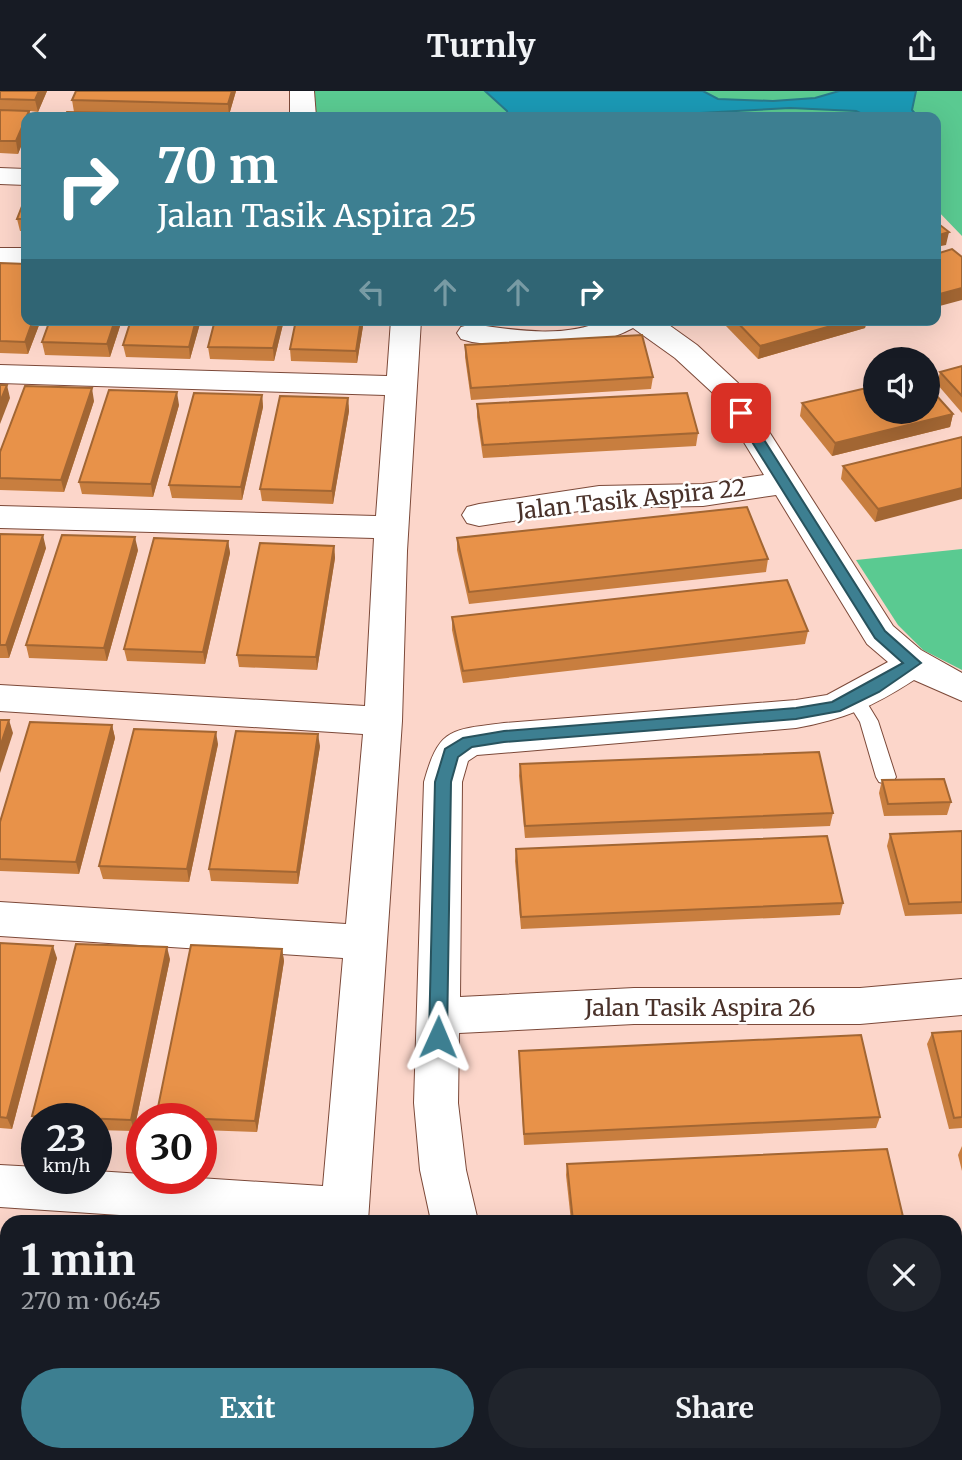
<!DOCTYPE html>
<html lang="en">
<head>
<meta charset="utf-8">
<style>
  :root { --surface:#171b24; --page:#20242c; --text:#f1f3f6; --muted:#9ea1a6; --accent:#3d7f91 }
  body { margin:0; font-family:Merriweather,serif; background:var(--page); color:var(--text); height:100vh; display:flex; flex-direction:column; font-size:26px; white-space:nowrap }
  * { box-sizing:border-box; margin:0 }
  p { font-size:23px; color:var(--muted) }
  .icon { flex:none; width:38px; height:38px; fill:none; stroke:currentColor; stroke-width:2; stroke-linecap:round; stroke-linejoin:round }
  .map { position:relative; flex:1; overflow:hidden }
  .side { position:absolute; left:0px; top:1124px; width:962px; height:247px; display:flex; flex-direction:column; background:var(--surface); border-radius:21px 21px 0 0; box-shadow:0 7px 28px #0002 }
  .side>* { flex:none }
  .top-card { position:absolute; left:21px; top:21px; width:920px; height:214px; border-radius:14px; box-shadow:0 7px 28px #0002; background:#3d7f91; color:#fff; overflow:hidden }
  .controls { position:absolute; left:863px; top:256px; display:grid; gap:14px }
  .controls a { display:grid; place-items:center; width:77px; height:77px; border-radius:50%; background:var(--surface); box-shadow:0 7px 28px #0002; font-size:35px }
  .speed { position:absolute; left:21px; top:1012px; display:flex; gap:14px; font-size:35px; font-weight:700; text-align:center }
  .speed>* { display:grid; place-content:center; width:91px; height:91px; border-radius:50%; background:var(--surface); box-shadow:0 7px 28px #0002; line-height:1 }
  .speed small { font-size:18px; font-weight:400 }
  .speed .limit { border:10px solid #d22; background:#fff; color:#111 }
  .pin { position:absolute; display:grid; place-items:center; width:60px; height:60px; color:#fff; margin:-30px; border-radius:14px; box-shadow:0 4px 10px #0006 }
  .me { position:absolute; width:77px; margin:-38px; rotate:1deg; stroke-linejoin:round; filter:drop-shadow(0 0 5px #0008) }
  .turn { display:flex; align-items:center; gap:24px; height:147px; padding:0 21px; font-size:32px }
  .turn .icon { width:91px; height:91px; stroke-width:2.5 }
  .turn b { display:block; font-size:49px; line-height:60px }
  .lanes { display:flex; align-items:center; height:66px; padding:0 21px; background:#0003; justify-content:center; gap:35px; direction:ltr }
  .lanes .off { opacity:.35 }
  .round { display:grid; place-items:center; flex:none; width:74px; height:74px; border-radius:37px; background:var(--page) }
  .overview { display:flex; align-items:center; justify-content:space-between; height:119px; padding:0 21px }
  h1 { font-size:42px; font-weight:700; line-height:52px }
  .button { display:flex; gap:14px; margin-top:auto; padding:14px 21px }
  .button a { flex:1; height:80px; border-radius:42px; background:var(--accent); color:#fff; font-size:28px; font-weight:700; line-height:80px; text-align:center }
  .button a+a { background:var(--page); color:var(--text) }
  header { display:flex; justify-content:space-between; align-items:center; height:91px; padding:0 21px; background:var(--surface); font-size:32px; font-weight:700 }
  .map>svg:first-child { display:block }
</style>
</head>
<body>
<header><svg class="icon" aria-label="back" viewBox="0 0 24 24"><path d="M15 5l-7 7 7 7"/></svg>Turnly<svg class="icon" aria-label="share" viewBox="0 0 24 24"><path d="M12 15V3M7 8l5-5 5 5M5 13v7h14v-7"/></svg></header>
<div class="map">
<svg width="962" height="1369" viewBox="0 0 962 1369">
  <rect width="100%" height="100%" fill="#fcd6ca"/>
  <g fill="#5aca91">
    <polygon points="315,0 962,0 962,145 936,118 936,26 316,26 313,7"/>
    <polygon points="962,458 962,579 923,559 898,534 856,469"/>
  </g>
  <polygon fill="#1b99b5" stroke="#297a8b" stroke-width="2" points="485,0 703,0 718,8 773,10 815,7 839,0 916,0 912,19 918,26 869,26 856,20 790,17 700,22 688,26 508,26 507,20"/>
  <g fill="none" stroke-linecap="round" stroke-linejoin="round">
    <defs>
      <g id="lane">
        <polygon points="854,600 861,602 878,630 896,686 893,691 886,693 879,691 876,686 860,631 845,607 847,602"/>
        <polygon points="374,1363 400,1363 399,1369 373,1369"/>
      </g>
      <g id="street">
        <polygon points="290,0 314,0 316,26 290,26"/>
        <polygon points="0,77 26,78 26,94 0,93"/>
        <rect x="0" y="157" width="26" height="16"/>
        <polygon points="391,229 421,229 407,460 402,630 368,1130 209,1130 0,1116 0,1074 37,1076 37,1087 96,1087 96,1080 142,1083 142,1087 199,1087 323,1095 343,867 0,845 0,811 346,833 363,643 0,620 0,594 365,615 374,447 0,437 0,415 376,425 385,304 0,292 0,274 387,285"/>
        <path d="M604 229H662L697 254 738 292 893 535 921 559 962 582V610L914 589C872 616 845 628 796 637L477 664 468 670 462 691 460 906 634 897H860L962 888V924L860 933H634L459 942 458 1012 466 1079 478 1130H431L420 1079 414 1012 424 691C439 636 451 639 504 632L796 609 827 604 888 571 867 553 776 404 703 415 599 417 479 435 467 432 462 424 467 416 479 413 599 395 703 393 764 384 715 304 675 267 633 237C584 263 526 259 472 251L461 248 457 242 461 236 472 233C513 239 565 248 604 229Z"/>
        <rect x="956" y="1229" width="6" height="48"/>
      </g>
    </defs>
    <use href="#lane" stroke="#7c4939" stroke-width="2"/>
    <use href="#street" stroke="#7c4939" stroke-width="2"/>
    <use href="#lane" fill="#fff" fill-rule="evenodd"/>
    <use href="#street" fill="#fff" fill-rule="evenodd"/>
  </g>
  <g fill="#c87e3f">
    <polygon points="0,0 47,0 38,21 30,20 31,26 18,63 0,62"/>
    <polygon points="236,0 229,24 225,24 225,26 65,26 74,21 72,9"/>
    <polygon points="26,105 26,140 20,140 17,128"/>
    <polygon points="0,172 26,229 41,229 28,263 0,262"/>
    <polygon points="50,229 122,229 110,266 45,264 42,251"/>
    <polygon points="131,229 201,229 190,268 126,266 123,254"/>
    <polygon points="215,229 284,229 274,270 210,268 208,256"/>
    <polygon points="364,229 357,272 291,270 290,258"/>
    <polygon points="726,229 867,229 865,237 758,268 725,234"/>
    <polygon points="465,254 653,286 651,298 471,309 465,266"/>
    <polygon points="962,275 962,322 937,293 940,281"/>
    <polygon points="262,304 263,316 242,409 172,407 169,394"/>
    <polygon points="348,307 349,320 333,413 262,410 260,398"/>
    <polygon points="94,310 64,401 0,399 0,361"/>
    <polygon points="802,312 953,323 950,336 832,365 800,325"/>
    <polygon points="477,313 698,342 696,355 483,367 477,326"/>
    <polygon points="179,314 153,406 82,403 79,391"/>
    <polygon points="962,346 875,431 841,388 843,375"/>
    <polygon points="0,443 46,457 9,567 0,567"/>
    <polygon points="457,447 768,468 766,481 469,513 457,459"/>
    <polygon points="228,450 230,462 205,573 127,570 124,558"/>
    <polygon points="334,455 335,467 317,579 239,576 237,564"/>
    <polygon points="138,459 107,570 29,567 26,554"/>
    <polygon points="452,526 808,540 805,553 463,592 452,539"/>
    <polygon points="112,634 115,647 79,783 0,780 0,731"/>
    <polygon points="218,653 189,791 103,788 99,775"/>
    <polygon points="320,655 298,793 211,790 209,778"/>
    <polygon points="520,673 833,722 830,735 525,747 519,685"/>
    <polygon points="882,689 951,711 947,724 884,725 879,702"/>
    <polygon points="962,740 962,823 905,825 887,755 890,743"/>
    <polygon points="516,758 843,812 840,824 521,838 515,770"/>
    <polygon points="0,852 57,867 12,1038 0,1037"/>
    <polygon points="282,858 284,870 257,1041 201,1039 201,1027 157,1027 156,1026"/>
    <polygon points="170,868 134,1040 96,1039 96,1027 37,1027 37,1036 32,1025"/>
    <polygon points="962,940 962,1037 949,1038 927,953 932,942"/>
    <polygon points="519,960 880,1026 876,1037 524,1054 519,971"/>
    <polygon points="962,1055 962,1080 958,1064"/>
    <polygon points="567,1073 904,1130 571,1130 566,1084"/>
    <polygon points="0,1145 7,1145 7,1214 0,1213"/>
  </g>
  <g fill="#a26633">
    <polygon points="39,0 47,0 38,21 35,9"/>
    <polygon points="232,0 236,0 229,24 228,13"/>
    <polygon points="26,27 26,44 18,63 16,50"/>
    <polygon points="949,141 946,154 936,156 936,145"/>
    <polygon points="962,197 962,209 936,216 936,204"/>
    <polygon points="33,229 41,229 28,263 25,251"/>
    <polygon points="115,229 122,229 110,266 107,253"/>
    <polygon points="196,229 201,229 190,268 189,256"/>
    <polygon points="280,229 284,229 274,270 273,257"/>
    <polygon points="361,229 364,229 357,272 356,260"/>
    <polygon points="852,229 867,229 865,237 758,268 760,255"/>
    <polygon points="7,294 10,307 0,333 0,311"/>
    <polygon points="92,297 94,310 64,401 61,389"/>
    <polygon points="177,301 179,314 153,406 151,393"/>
    <polygon points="262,304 263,316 242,409 241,396"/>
    <polygon points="348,307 349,320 333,413 332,400"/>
    <polygon points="953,323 950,336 832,365 835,352"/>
    <polygon points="962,397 962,408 875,431 878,418"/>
    <polygon points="43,444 46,457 9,567 6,554"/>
    <polygon points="135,446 138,459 107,570 104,557"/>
    <polygon points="228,450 230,462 205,573 203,561"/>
    <polygon points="334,455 335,467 317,579 316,566"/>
    <polygon points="9,629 13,642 0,682 0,656"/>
    <polygon points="112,634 115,647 79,783 76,771"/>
    <polygon points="216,641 218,653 189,791 187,778"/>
    <polygon points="318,643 320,655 298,793 297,781"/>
    <polygon points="53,855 57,867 12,1038 7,1027"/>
    <polygon points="167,856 170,868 134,1040 131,1029"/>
    <polygon points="282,858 284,870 257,1041 255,1030"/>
  </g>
  <g fill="#e89249" stroke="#a26633" stroke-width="2">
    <polygon points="0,0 39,0 35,9 0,8"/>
    <polygon points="76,0 232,0 228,13 72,9"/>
    <polygon points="0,19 29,20 16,50 0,50"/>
    <polygon points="67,21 225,24 224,26 65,26"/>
    <polygon points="26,105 26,128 17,128"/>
    <polygon points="936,131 949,141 936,145"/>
    <polygon points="952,158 962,166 962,197 936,204 936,163"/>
    <polygon points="0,172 26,173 26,229 33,229 25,251 0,250"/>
    <polygon points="50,229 115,229 107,253 42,251"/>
    <polygon points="131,229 196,229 189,256 123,254"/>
    <polygon points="215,229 280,229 273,257 208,256"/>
    <polygon points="296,229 361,229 356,260 290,258"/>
    <polygon points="735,229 852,229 760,255"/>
    <polygon points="642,244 653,286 471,297 465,254"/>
    <polygon points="962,275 962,305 940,281"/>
    <polygon points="0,294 7,294 0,311"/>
    <polygon points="25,295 92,297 61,389 0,387 0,361"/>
    <polygon points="875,295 875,320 928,320 928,295 953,323 835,352 802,312"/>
    <polygon points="109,299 177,301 151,393 79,391"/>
    <polygon points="194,302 262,304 241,396 169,394"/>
    <polygon points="687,302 698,342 483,354 477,313"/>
    <polygon points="280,305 348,307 332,400 260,398"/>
    <polygon points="962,346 962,397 878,418 843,375"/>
    <polygon points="747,416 768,468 469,501 457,447"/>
    <polygon points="0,443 43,444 6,554 0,554"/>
    <polygon points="62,444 135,446 104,557 26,554"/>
    <polygon points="154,447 228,450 203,561 124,558"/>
    <polygon points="260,452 334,455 316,566 237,564"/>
    <polygon points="787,489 808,540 463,580 452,526"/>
    <polygon points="0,629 9,629 0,656"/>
    <polygon points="30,631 112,634 76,771 0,768 0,731"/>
    <polygon points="134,638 216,641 187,778 99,775"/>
    <polygon points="236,640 318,643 297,781 209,778"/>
    <polygon points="819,661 833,722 525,735 520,673"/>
    <polygon points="944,688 951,711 888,713 882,689"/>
    <polygon points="962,740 962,811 909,813 890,743"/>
    <polygon points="827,745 843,812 521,826 516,758"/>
    <polygon points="0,852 53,855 7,1027 0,1026"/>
    <polygon points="76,853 167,856 131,1029 32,1025"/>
    <polygon points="191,854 282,858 255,1030 156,1026"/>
    <polygon points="962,940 962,1026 954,1027 932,942"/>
    <polygon points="861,944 880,1026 524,1043 519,960"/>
    <polygon points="887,1058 904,1130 573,1130 567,1073"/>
    <polygon points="0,1145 7,1145 7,1204 0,1203"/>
    <polygon points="956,1342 962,1369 597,1369 597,1363 956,1363"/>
  </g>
  <polygon fill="#3d7f91" stroke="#28535e" stroke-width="2" points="741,318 747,322 885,540 921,572 879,601 840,620 796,628 504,651 472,656 458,666 451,691 447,946 444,952 438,954 431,952 429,946 435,691 445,658 463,647 504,640 796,617 832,611 903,572 875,547 734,322"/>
  <g text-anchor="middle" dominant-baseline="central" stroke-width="5" stroke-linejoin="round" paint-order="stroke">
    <g font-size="23" fill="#4a322a" stroke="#fff">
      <text transform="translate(631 408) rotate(-6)">Jalan Tasik Aspira 22</text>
      <text x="700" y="916">Jalan Tasik Aspira 26</text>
    </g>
  </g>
</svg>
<div class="controls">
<a><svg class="icon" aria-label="sound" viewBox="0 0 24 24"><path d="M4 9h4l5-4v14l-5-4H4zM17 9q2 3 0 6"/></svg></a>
</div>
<div class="speed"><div>23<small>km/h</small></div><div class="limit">30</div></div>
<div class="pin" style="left:741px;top:322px;background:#d93025"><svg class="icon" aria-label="arrive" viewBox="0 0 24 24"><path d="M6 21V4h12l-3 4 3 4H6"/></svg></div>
<svg class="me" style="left:438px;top:946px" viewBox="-20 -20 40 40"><path d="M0-17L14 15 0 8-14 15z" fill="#3d7f91" stroke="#fff" stroke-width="4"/></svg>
<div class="top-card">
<div class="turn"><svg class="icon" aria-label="right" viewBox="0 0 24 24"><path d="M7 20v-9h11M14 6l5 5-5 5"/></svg><div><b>70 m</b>Jalan Tasik Aspira 25</div></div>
<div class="lanes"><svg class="icon off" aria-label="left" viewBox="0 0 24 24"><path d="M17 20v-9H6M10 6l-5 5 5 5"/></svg><svg class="icon off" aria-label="ahead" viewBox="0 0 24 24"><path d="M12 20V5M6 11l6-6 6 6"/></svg><svg class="icon off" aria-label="ahead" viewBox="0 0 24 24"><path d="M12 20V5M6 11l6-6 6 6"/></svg><svg class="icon" aria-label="right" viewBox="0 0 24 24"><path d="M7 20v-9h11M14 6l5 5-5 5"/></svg></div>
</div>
<section class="side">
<div class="overview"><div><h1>1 min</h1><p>270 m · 06:45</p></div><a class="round"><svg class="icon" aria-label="close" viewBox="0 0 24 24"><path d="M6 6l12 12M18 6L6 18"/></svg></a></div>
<div class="button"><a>Exit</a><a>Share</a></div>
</section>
</div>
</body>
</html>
